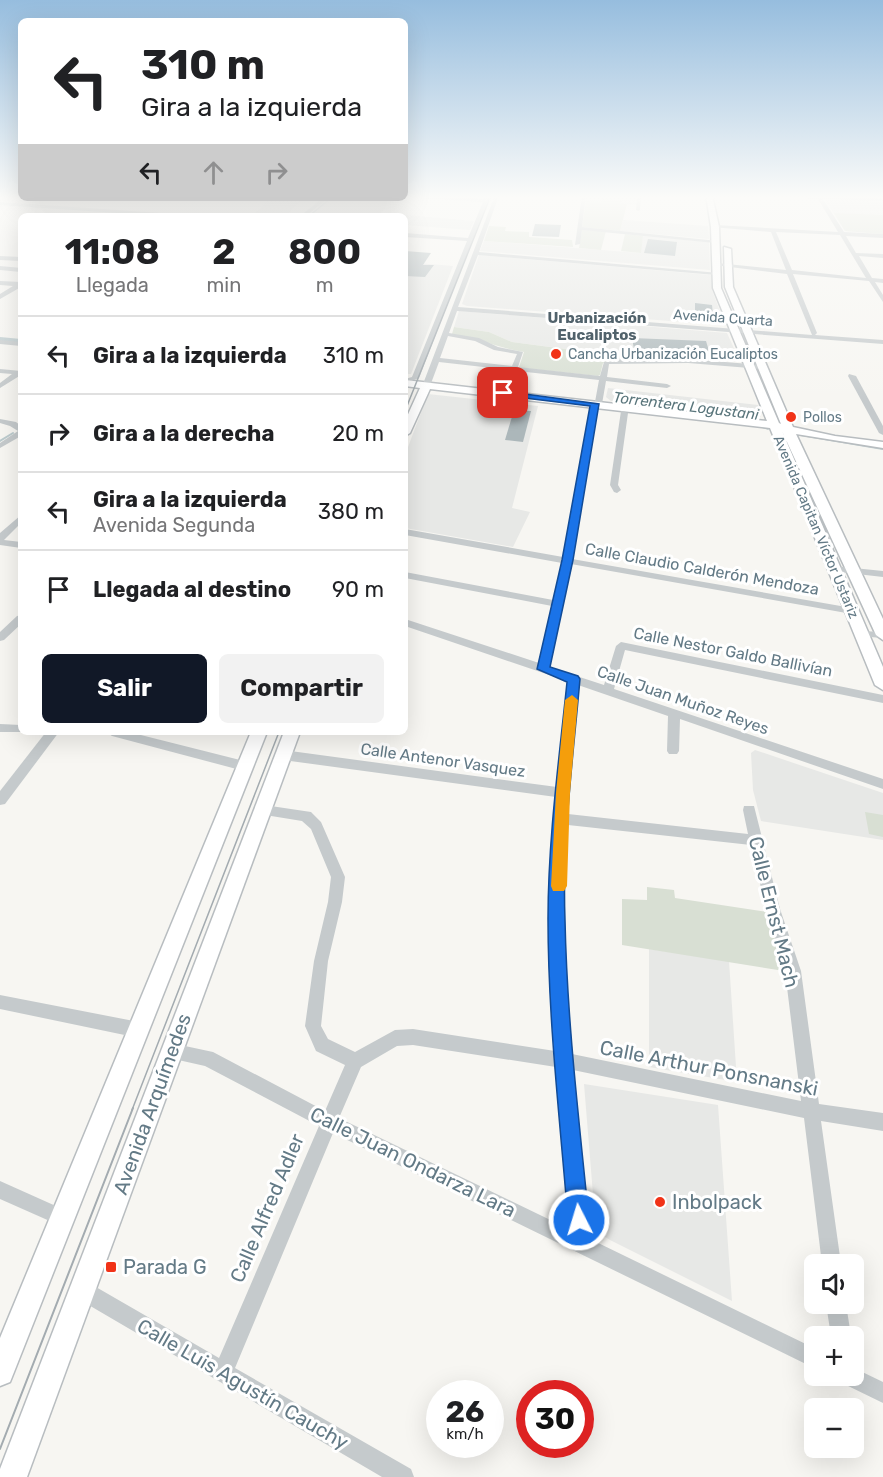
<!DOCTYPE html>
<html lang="es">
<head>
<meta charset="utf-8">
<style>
  :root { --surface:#fff; --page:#f2f2f2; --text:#202124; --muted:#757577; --line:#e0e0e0; --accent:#111827 }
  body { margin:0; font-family:Rubik,sans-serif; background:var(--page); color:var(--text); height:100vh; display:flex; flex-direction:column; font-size:22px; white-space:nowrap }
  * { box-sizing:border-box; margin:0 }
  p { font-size:20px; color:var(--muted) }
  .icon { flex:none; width:33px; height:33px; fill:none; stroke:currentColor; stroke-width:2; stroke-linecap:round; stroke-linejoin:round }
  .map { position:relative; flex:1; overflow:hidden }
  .side { position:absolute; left:18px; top:213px; width:390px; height:522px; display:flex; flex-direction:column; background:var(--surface); border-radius:9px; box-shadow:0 6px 24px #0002 }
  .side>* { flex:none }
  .top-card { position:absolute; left:18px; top:18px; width:390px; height:183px; border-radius:9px; box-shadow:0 6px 24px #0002; background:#fff; color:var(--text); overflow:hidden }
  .tools { position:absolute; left:804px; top:1254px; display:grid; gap:12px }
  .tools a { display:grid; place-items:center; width:60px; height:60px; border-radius:9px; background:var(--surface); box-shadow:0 6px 24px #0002; font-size:30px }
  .speed { position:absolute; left:426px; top:1380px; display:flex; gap:12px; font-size:30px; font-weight:700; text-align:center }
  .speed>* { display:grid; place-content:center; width:78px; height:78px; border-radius:50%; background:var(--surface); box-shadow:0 6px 24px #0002; line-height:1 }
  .speed small { font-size:15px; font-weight:400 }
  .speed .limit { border:9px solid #d22; background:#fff; color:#111 }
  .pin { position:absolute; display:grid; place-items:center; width:51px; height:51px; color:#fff; margin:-26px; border-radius:12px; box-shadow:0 3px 9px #0006 }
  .me { position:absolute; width:66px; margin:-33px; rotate:355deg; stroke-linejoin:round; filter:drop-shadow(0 0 4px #0008) }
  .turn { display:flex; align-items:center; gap:21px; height:126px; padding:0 24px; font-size:27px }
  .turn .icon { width:78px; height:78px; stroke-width:2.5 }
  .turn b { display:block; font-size:42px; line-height:51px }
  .lanes { display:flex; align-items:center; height:57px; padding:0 24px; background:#0003; justify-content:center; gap:30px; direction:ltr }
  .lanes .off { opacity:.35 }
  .eta { display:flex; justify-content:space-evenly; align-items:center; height:102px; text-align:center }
  .eta b { font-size:36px; font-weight:700; line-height:42px }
  .cta { display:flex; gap:12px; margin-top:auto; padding:12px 24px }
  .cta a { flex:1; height:69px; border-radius:9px; background:var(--accent); color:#fff; font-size:24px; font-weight:700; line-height:69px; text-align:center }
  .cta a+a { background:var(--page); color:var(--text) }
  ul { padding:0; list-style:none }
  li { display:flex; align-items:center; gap:18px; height:78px; padding:0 24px; border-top:2px solid var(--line) }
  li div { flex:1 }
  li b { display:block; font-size:22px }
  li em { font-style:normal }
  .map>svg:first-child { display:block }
</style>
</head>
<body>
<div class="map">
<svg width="883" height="1477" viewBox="0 0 883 1477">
  <rect width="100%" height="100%" fill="#f7f6f2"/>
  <g fill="#e7e8e6">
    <polygon points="587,195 636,195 636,205 586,201"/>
    <polygon points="271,198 303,198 286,216 252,216"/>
    <polygon points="825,200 883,202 883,234 845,231"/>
    <polygon points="405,215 474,221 470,230 405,225"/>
    <polygon points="623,220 708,226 709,239 620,231"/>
    <polygon points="643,236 709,242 710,270 480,251 484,241 640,253"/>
    <polygon points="479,255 711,275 712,290 725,325 467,306 462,304"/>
    <polygon points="405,262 453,266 411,374 405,374"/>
    <polygon points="459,311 727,333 737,355 589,352 512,342 489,332 454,327"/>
    <polygon points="608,388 758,405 761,417 611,401 606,397"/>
    <polygon points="428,394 538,406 512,508 530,512 513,547 405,528 405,455"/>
    <polygon points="755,750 883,793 883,840 761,821 753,790 751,753"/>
    <polygon points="649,949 729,961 737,1082 649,1067"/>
    <polygon points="584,1084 718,1105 732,1301 610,1240 596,1231"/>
  </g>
  <g fill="#d8dfd3">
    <polygon points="603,199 621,200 620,204 627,204 620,231 582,227 586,201 601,202"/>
    <polygon points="834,213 883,215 883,234 845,231"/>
    <polygon points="489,226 506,227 505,231 529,232 529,237 572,240 573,247 484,241"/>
    <polygon points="582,230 606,231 601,250 579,248"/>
    <polygon points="625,234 643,236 641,253 621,251"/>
    <path d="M454 327 489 332 512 342 588 352 737 355 740 360 615 359 603 363 600 375 598 376 522 368 519 367 524 352C499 348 477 338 452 334Z"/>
    <polygon points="865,812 883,815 883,837 869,834"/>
    <polygon points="647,887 674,890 675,898 768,912 784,971 622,945 622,899 647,900"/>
  </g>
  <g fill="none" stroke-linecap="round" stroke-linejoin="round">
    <g stroke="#bccbce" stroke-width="1.5">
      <polyline points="309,216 331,198"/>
      <polyline points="758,426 768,429"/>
    </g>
    <g stroke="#bccbce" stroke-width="2">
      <polyline points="801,435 883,449"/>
      <polyline points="0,441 13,433"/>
    </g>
    <g fill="#bccbce" fill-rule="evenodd">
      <polygon points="0,203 158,214 161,216 0,205"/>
      <polygon points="0,337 21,339 21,343 0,341"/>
    </g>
  </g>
  <g fill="#acb7ba">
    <polygon points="535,224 561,225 559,237 532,236"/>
    <polygon points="648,239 677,242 675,256 644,253"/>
    <polygon points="405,251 431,253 423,265 434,265 425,277 405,276"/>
    <polygon points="695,303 712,305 713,315 695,313"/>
    <polygon points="632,338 706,341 709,351 634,349"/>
    <polygon points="514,410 531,411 523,442 505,440"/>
  </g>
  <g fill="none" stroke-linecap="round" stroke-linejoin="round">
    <defs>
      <g id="major">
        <polygon points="706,195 712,195 719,227 721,288 779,423 781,424 725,287 724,247 731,249 733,287 793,427 835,436 883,442 883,448 796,434 883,619 883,640 876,635 782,431 883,667 883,690 875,685 770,428 430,389 410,433 405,436 405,421 420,388 405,386 405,380 767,421 713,288 711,227"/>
        <polygon points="251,732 267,732 14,1372 10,1382 0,1386 0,1338"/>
        <polygon points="284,732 300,732 27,1477 0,1477 0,1469"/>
      </g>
    </defs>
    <use href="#major" stroke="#b8bdc0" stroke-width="3"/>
    <g fill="#c5cacc" fill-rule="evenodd">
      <polygon points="405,195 484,199 486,195 490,195 419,378 406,383 405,379 412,377 467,241 405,237 405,233 468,238 483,202 405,197"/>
      <path d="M495 195H499L479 252 719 273 716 275 478 255 458 307 812 335 787 274 714 265 717 263 786 270 771 232 712 227 715 225 838 232 818 199 764 195H820L883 199V201L823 199 844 232 883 234V238L846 236 856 253 883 254V258L859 256 872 278 883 279V283L875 282 883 295V302L869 281 793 274 817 333 815 335 883 340V344L457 311 449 333 479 338 498 347 523 352 518 367 600 376 604 362 613 359H688L762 365 766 367 762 369 688 363 609 364 607 377 667 384 671 386 667 388 606 381 602 404 598 406 572 559 852 608 856 609 857 611 856 613 852 614 571 564 549 667 604 685 616 646 621 642 883 695V703L625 650 614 689 883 779V789L680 719 679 751 677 754H669L667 751 668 716 578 685 568 814 748 834 743 810 744 806H754L780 909 801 971 819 1104 883 1113V1131L821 1121 841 1264H822L804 1118 573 1070 590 1239 814 1348V1368L333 1133 235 1368 411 1469 414 1477H382L75 1297 72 1290 75 1283 82 1280 89 1283 219 1358 319 1126 205 1066 165 1057 163 1051 165 1045 171 1043 213 1052 325 1111 345 1065 316 1051 305 1026 314 961 328 902 331 877 311 829 302 821 259 814 258 810 259 806 264 805 311 812 321 822 345 877 342 902 328 961 321 1026 328 1039 355 1052 395 1030 413 1029 555 1051 549 918 556 797 283 760 279 758 277 755 279 752 283 750 557 787 567 681 405 626V619L539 663 552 606 405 578V572L553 600 562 563 405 535V529L563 557 591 404 595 402 599 380 517 371 507 393 503 395 499 393 510 370 439 362 430 386 423 384ZM776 232 840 235 866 278 792 270ZM448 336 475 341 494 350 517 354 512 366 440 358ZM568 825 751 845 766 909 785 971 801 1101 572 1054 563 918ZM413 1045 556 1067 571 1230 339 1118 361 1067 397 1046Z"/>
      <polygon points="582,195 586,195 582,227 718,241 715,243 582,230 580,244 575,245"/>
      <polygon points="637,195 641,195 640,210 638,211 636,210"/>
      <polygon points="679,195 711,195 711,196 709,197"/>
      <polygon points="323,198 328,198 306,216 300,216"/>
      <polygon points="376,198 380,198 377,201 375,200"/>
      <polygon points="0,202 175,214 178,216 0,204"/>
      <polygon points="0,256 21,257 21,261 0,260"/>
      <polygon points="0,266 21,268 21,272 0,270"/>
      <polygon points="0,281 21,282 21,287 0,299 0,294 13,286 0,285"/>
      <polygon points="0,340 21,342 21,346 0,344"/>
      <polygon points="0,369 21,371 21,375 0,388 0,383 12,374 0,373"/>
      <polygon points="849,374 856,376 883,426 883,435 879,433 848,376"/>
      <polygon points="621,411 628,413 618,485 621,490 617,493 614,492 610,485"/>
      <polygon points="0,419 16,422 21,426 21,436 0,448 0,443 18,431 10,426 0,423"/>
      <polygon points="21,515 21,523 4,540 21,542 21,548 0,545 0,533"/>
      <polygon points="834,566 883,571 883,577 831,571 831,567"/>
      <polygon points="21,615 21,624 4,640 0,641 0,632 17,616"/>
      <polygon points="861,631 883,632 883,638 857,636 856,634"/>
      <polygon points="0,724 21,725 21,732 25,732 0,732"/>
      <polygon points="46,732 59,732 5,804 0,805 0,791"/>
      <polygon points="106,732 129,732 244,761 248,763 250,766 248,769 244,771 112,736"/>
      <polygon points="0,995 139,1022 145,1025 147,1030 145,1035 139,1038 0,1009"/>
      <polygon points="0,1181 67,1211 70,1217 67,1223 61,1226 0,1199"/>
      <polygon points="826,1304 846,1304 851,1336 831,1336"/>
      <polygon points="854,1368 883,1382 883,1403 842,1383 839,1376 854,1376"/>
    </g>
    <use href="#major" fill="#fff" fill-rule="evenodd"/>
    <g stroke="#a3abb0" stroke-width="1.5">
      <polyline points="405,411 491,195"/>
      <polyline points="132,1110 279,732"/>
    </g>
    <polyline stroke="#a3abb0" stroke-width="2" points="0,1449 133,1108"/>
  </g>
  <linearGradient id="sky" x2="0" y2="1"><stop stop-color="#96bdde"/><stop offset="0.49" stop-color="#fbfbf9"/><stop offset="1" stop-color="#fbfbf9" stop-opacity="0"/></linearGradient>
  <rect width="883" height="402" fill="url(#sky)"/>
  <path fill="#1a73e8" stroke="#114b97" stroke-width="1.5" d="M503 391 599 404 573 560 550 667 578 676 580 679C573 759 562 840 565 920 567 1020 579 1120 589 1220L586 1227 579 1230 571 1227 568 1220C560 1120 548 1019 548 919 548 840 559 760 567 682L537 669 562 560 590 406 500 395Z"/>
  <polygon fill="#f59e0b" points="572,695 578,700 570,793 567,886 564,891 553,891 551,886 556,793 565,700"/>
  <g fill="#f13318" stroke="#fff" stroke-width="2">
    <circle cx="556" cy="354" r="6"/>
    <circle cx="791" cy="417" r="6"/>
    <circle cx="660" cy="1202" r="6"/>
    <rect x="105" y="1261" width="12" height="12" rx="3"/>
  </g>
  <g text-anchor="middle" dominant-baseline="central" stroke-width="6" stroke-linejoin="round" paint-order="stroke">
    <g font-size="14" fill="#637a86" stroke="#fff">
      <text transform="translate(723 318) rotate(4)">Avenida Cuarta</text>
      <text transform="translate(816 527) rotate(67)">Avenida Capitan Víctor Ustariz</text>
    </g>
    <g font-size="14" fill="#637a86" stroke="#fff" text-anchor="start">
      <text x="568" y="354">Cancha Urbanización Eucaliptos</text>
      <text x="803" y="417">Pollos</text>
    </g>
    <g font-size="15" font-weight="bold" fill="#51626b" stroke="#fff">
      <text x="597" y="318">Urbanización<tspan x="597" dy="17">Eucaliptos</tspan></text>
    </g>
    <g font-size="15" font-style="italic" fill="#5a767c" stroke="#fff">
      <text transform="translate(686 406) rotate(7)">Torrentera Logustani</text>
    </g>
    <g font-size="16" fill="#637a86" stroke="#fff">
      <text transform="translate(702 569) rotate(10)">Calle Claudio Calderón Mendoza</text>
      <text transform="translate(733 652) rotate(11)">Calle Nestor Galdo Ballivían</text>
      <text transform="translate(683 700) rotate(19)">Calle Juan Muñoz Reyes</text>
      <text transform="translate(443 760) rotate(8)">Calle Antenor Vasquez</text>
    </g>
    <g font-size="20" fill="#637a86" stroke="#fff">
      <text transform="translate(774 912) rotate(76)">Calle Ernst Mach</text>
      <text transform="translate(709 1068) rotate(11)">Calle Arthur Ponsnanski</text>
      <text transform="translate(152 1104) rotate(-70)">Avenida Arquímedes</text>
      <text transform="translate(413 1162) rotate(26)">Calle Juan Ondarza Lara</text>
      <text transform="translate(267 1208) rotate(-67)">Calle Alfred Adler</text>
      <text transform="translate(243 1384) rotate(30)">Calle Luis Agustín Cauchy</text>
    </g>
    <g font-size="20" fill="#637a86" stroke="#fff" text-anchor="start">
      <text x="672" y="1202">Inbolpack</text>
      <text x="123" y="1267">Parada G</text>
    </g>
  </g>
</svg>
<div class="tools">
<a><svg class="icon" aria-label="sound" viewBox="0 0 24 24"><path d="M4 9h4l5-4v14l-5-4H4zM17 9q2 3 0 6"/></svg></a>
<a>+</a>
<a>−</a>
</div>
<div class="speed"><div>26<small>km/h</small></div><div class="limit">30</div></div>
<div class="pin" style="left:503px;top:393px;background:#d93025"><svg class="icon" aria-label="arrive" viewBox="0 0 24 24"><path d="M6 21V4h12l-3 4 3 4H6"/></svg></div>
<svg class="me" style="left:579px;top:1220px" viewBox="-20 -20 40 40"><circle r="17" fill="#1a73e8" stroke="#fff" stroke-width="3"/><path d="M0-11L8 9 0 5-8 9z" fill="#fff"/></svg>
<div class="top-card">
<div class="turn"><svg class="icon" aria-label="left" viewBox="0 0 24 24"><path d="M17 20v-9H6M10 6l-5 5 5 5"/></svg><div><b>310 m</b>Gira a la izquierda</div></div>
<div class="lanes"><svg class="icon" aria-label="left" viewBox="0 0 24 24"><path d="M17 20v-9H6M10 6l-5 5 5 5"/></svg><svg class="icon off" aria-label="ahead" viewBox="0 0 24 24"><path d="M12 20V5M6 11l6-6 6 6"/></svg><svg class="icon off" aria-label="right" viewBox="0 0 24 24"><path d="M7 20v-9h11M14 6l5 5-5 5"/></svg></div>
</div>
<section class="side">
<div class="eta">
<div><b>11:08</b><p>Llegada</p></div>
<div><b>2</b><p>min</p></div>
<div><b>800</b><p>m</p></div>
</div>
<ul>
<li><svg class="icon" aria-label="left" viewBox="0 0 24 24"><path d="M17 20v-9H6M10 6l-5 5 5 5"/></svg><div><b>Gira a la izquierda</b></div><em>310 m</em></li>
<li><svg class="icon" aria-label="right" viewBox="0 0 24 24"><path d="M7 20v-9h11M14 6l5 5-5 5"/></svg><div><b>Gira a la derecha</b></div><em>20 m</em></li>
<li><svg class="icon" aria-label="left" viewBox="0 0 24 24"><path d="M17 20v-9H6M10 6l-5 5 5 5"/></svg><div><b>Gira a la izquierda</b><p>Avenida Segunda</p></div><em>380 m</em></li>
<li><svg class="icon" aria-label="arrive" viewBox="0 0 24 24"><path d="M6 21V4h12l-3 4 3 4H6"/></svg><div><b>Llegada al destino</b></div><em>90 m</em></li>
</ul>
<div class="cta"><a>Salir</a><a>Compartir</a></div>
</section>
</div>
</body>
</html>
